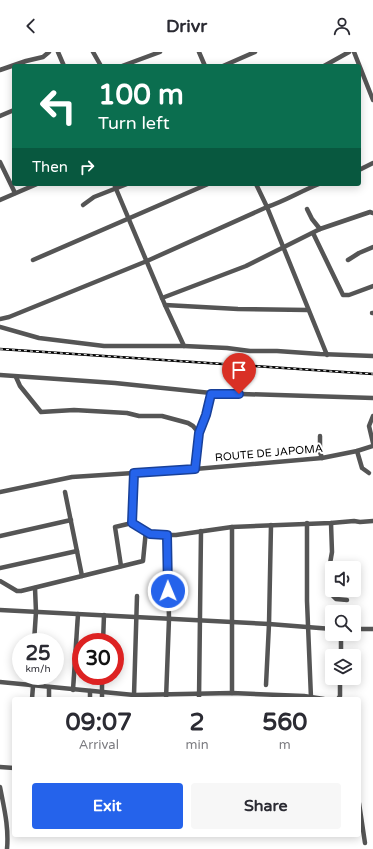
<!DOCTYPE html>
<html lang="en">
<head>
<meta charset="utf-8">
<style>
  :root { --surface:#fff; --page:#f7f7f7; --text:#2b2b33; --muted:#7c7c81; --accent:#2563eb }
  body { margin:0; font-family:"Varela Round",sans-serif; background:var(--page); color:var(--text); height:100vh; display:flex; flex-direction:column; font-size:15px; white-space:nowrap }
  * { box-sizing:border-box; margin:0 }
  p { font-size:13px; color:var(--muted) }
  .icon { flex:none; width:22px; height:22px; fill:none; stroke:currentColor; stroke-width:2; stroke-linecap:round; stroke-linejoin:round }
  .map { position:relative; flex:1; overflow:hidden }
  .side { position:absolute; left:12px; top:645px; width:349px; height:140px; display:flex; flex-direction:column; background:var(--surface); border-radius:4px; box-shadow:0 2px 10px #0003 }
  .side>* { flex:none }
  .guide { position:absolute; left:12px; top:12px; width:349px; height:122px; border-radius:4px; box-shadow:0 2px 10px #0003; background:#0b6e4f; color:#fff; overflow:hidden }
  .tools { position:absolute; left:325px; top:509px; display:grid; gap:8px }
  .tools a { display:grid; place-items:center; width:36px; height:36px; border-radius:4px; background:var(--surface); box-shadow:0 2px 10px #0003; font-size:20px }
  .speed { position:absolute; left:12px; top:581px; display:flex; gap:8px; font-size:20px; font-weight:700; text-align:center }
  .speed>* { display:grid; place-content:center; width:52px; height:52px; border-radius:50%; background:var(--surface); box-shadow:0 2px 10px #0003; line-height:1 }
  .speed small { font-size:10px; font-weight:400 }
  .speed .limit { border:6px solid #d22; background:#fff; color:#111 }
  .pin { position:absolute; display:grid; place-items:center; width:34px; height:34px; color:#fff; margin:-41px -17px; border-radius:50% 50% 50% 0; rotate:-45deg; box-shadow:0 0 4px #0007 }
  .pin .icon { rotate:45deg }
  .me { position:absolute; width:44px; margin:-22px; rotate:359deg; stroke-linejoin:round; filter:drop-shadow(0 0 3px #0008) }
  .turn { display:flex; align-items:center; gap:14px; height:84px; padding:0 20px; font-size:18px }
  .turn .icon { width:52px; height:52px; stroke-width:2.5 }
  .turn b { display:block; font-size:28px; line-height:34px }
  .then { display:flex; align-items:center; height:38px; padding:0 20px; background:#0003; gap:8px; font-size:15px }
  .eta { display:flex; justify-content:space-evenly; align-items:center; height:68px; text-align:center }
  .eta b { font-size:24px; font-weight:700; line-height:28px }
  .primary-button { display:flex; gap:8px; margin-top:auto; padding:8px 20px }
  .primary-button a { flex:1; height:46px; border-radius:4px; background:var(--accent); color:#fff; font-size:16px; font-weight:700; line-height:46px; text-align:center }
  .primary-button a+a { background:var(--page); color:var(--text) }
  header { display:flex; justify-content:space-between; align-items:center; height:52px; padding:0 20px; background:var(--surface); font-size:18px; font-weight:700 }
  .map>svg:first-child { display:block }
</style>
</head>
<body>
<header><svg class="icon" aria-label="back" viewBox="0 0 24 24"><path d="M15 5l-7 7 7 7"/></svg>Drivr<svg class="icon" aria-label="person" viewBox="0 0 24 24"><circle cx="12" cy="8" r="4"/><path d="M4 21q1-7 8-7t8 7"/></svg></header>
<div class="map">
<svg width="373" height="797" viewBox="0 0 373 797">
  <rect width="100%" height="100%" fill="#fff"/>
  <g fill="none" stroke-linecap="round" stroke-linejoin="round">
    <g stroke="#555" stroke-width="4.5">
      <polyline points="58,0 64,14"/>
      <polyline points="93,0 101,14"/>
      <polyline points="199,0 205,14"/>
      <polyline points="354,0 373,48"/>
      <polyline points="122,14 160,0"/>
      <polyline points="223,14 255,0"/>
      <polyline points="324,14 349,0"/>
      <polyline points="0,18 26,9 43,5 49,0"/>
      <polyline points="0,64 14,58"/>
      <polyline points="0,110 15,141"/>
      <polyline points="359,118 373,111"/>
      <polyline points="114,132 165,253 184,294"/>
      <polyline points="256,132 267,155 327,303"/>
      <polyline points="0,148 37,132"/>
      <polyline points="83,153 94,145 127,132"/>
      <polyline points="307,157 312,167 320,177"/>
      <polyline points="313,181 343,243 349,243 373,234"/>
      <polyline points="33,208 208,132"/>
      <polyline points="348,208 359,201 373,195"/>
      <polyline points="162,246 246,214 320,177 370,160 373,161"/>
      <polyline points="165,253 238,257 308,258"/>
      <polyline points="372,261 373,261"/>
      <path d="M0 267 9 265 147 209 267 155C285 149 301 139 319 132"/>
      <polyline points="0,275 39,286 104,294 184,294 227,296 250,299 277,299 320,302 373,304"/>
      <polyline points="0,323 115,331 211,341 373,346"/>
      <polyline points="16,325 20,334 41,360 74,358 127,361 139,364 162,364 188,371 193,374 199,381"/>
      <polyline points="373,364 369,374 373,391"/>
      <polyline points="320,384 320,400 322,406"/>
      <polyline points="357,399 362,416 369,421"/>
      <polyline points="195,417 199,381 206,363 211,341"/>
      <polyline points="0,440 72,425 195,417 322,406 357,399 373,394"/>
      <polyline points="65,440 82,524"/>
      <polyline points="132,471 134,421"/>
      <polyline points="307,471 307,549 311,646"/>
      <polyline points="331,471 332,500 328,523 332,543 336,547 347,548"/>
      <polyline points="0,484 71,468"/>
      <polyline points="121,514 115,475 132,471 150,482 160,483 176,483 232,475 331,471 354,469 360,470 373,469"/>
      <polyline points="0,516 77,499"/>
      <polyline points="0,529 17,539 21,539 143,509 146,478"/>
      <polyline points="0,558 269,572 332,577"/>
      <polyline points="354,577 373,577"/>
      <polyline points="34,590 36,560 35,536"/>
      <polyline points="103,590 104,563"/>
      <polyline points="341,604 341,582"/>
      <polyline points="102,624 102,647"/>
      <polyline points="0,630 134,643 232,641 304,644 324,647"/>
      <polyline points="30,633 30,624"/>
      <polyline points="266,633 269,572 271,473"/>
      <polyline points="49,635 49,647"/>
      <polyline points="73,638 78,562"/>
      <polyline points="90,639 90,647"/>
      <polyline points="232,641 232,475"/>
      <polyline points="134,643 137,544"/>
      <polyline points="32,647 33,634"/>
      <polyline points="166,647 169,567 167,483"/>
      <polyline points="199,647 201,479"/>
      <polyline points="338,647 340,644 340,626"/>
      <polyline points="0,715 14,716"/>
      <path d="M0 735C4 756 9 775 7 797"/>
      <polyline points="359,751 365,791"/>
    </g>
    <defs>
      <polyline id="rail" points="0,297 373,322"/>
    </defs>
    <use href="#rail" stroke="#000" stroke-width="2.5"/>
    <use href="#rail" stroke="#fff" stroke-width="1" stroke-dasharray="3" stroke-linecap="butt"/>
  </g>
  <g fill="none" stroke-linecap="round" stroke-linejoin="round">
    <defs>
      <polyline id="route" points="168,539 167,483 150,482 132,471 134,421 195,417 199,381 206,363 211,342 239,342"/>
    </defs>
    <use href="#route" stroke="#184099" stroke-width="10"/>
    <use href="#route" stroke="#2563eb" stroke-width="7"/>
  </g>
  <g text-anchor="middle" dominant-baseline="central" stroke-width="4" stroke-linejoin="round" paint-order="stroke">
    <g font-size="11" fill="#000" stroke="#fff">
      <text transform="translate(269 401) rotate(-5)">ROUTE DE JAPOMA</text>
    </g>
  </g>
</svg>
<div class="tools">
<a><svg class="icon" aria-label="sound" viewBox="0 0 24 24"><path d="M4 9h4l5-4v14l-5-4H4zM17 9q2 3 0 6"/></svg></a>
<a><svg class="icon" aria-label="search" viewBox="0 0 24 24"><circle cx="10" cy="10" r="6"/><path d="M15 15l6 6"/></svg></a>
<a><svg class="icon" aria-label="layers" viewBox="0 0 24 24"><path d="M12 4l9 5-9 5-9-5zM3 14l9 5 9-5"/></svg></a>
</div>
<div class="speed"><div>25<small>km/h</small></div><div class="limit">30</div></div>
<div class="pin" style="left:239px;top:342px;background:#d93025"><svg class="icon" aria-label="arrive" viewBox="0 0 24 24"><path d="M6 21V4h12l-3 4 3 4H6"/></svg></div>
<svg class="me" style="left:168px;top:539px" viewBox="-20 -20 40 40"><circle r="17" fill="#2563eb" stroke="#fff" stroke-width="3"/><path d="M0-11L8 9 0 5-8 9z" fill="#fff"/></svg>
<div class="guide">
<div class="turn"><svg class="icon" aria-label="left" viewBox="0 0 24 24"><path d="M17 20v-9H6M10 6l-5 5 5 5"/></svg><div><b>100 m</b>Turn left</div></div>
<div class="then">Then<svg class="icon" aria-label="right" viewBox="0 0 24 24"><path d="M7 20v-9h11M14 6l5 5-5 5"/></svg></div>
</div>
<section class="side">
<div class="eta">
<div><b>09:07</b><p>Arrival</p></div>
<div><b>2</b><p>min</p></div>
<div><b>560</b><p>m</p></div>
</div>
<div class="primary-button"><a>Exit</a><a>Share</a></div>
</section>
</div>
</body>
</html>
